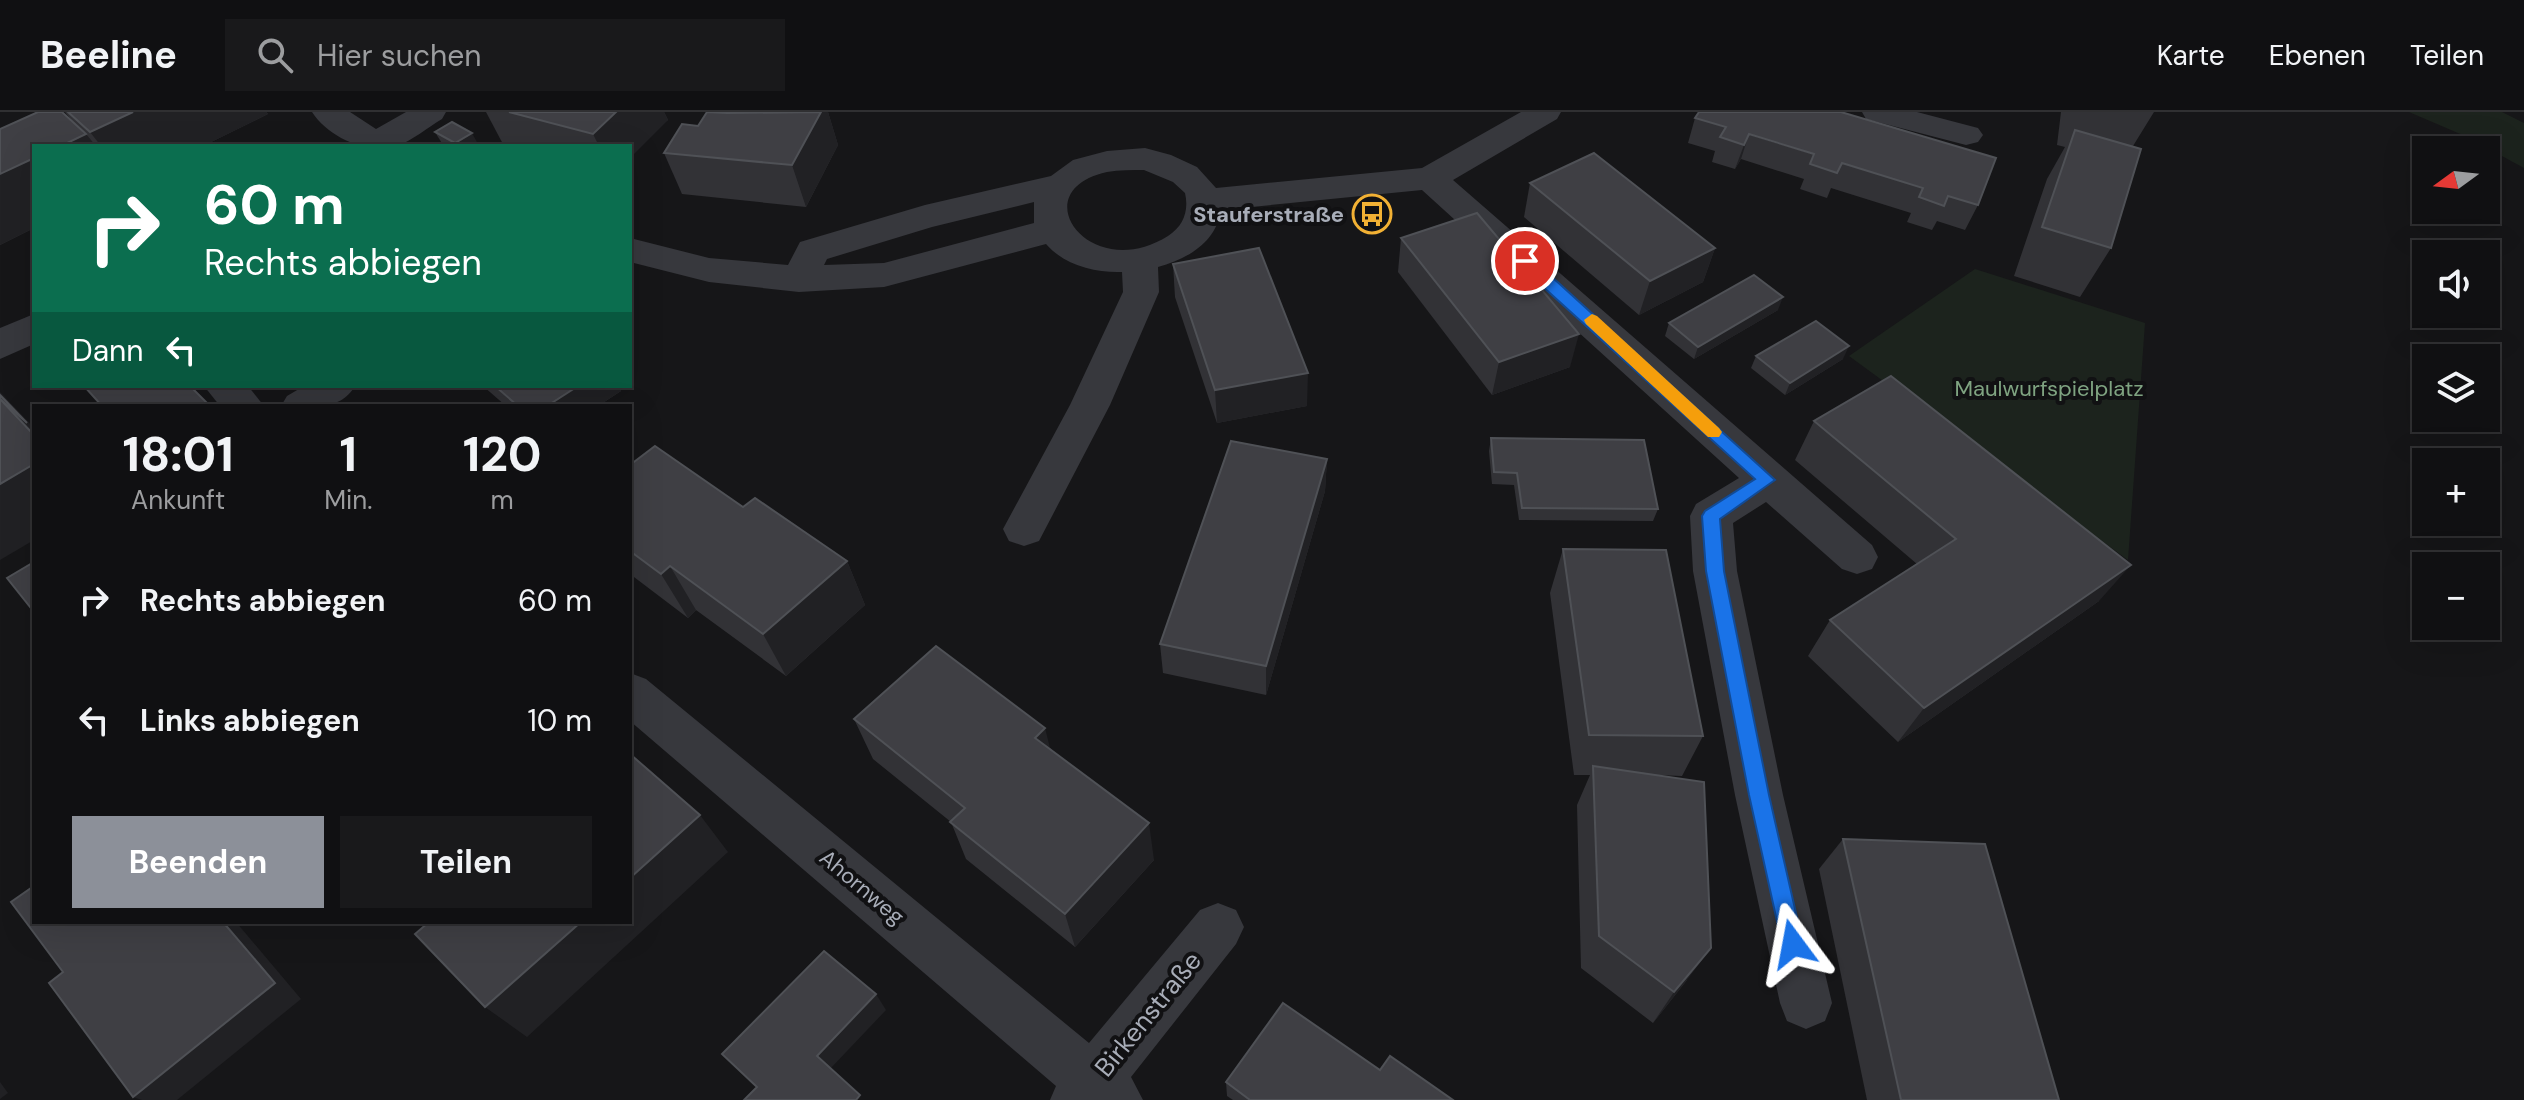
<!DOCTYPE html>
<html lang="de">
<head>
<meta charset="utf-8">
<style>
  :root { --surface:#101012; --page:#19191b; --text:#f1f3f6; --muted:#9c9d9f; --line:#303032; --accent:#8c9099 }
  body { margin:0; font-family:"DM Sans",sans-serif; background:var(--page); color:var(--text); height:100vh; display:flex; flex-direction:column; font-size:30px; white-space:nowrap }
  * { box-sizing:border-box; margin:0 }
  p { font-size:26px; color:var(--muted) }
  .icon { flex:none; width:44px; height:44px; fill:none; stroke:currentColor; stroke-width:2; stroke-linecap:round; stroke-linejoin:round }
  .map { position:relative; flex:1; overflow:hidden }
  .panel { position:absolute; left:32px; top:292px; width:600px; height:520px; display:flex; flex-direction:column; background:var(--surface); border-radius:0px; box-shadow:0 8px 32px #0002,0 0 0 2px var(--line) }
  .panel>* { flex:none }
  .top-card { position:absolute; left:32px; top:32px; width:600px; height:244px; border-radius:0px; box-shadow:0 8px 32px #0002,0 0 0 2px var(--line); background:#0b6e4f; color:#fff; overflow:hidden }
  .needle { width:52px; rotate:255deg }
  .controls { position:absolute; left:2412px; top:24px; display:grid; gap:16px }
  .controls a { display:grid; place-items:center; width:88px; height:88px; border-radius:0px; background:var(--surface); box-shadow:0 8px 32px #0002,0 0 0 2px var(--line); font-size:40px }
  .pin { position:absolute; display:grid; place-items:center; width:68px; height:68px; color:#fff; margin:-34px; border:4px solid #fff; border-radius:50%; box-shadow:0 2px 8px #0007 }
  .me { position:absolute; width:88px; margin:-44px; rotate:347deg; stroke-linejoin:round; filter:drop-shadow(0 0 6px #0008) }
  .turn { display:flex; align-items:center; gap:28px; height:168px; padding:0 40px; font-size:36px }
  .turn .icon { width:104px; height:104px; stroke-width:2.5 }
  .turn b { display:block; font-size:56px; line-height:68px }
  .then { display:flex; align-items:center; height:76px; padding:0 40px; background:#0003; gap:16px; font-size:30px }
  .eta { display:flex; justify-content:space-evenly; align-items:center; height:136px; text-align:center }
  .eta b { font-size:48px; font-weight:700; line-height:56px }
  .cta { display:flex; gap:16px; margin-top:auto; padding:16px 40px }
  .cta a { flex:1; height:92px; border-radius:0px; background:var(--accent); color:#fff; font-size:32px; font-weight:700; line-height:92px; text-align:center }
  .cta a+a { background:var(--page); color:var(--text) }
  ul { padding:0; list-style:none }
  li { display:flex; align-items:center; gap:24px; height:120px; padding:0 40px }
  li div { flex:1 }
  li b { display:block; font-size:30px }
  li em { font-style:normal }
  header { display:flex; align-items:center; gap:48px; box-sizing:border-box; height:112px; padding:0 40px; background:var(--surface); border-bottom:2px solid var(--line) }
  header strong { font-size:38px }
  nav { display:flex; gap:44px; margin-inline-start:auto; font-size:28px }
  .search { width:560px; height:72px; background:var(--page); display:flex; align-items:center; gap:20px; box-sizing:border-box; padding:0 28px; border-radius:0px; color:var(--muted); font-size:30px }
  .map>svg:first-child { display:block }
</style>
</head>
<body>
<header>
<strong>Beeline</strong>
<div class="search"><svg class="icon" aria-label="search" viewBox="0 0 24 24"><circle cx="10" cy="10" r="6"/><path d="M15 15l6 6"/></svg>Hier suchen</div>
<nav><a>Karte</a><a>Ebenen</a><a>Teilen</a></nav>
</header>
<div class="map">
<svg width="2524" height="988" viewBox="0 0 2524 988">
  <rect width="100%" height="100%" fill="#161618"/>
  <g fill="#1c231d">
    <polygon points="2409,0 2502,0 2524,11 2524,56 2465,24"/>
    <polygon points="1975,157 2145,211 2128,448 1849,244"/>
  </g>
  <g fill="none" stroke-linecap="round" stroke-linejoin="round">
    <g fill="#37383d" fill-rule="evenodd">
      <path d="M312 0H350L376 17 406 0H446L442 7C428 15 412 29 397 34 367 43 328 25 312 0Z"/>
      <path d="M1521 0H1561L1557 7 1453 68 1872 433 1878 445 1872 457 1857 462 1842 457 1766 390 1733 411 1737 459 1783 683 1832 891 1825 909 1806 917 1787 909 1780 891 1735 683 1693 459 1690 404 1696 392 1739 366 1422 78 1221 98C1216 131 1187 147 1158 155L1159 180 1110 293 1039 429 1024 434 1009 429 1003 417 1070 293 1123 180 1122 160C1095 161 1064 153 1046 132L884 175 799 180 709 170 630 150V126L709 146 788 153 800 130 925 93 1051 64 1073 48 1107 39 1145 36 1171 43 1197 55 1216 76 1422 56ZM1144 58 1173 70 1185 81C1189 98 1184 114 1168 124 1090 173 1021 79 1107 60 1119 58 1132 58 1144 58ZM1034 90V111L884 151 824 153 827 147 932 115Z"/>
      <polygon points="1862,0 1917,0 1978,16 1983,23 1978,30 1966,33 1866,7"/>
      <polygon points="34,202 34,232 0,247 0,216"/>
      <polygon points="204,274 248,274 264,294 220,294"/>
      <path d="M304 274H355C339 301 308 294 281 294L287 284Z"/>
      <polygon points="630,561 646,567 1089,931 1200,798 1218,791 1236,798 1244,815 1236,832 1131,965 1143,988 1050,988 1056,974 630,609"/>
    </g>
  </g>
  <g fill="#323236">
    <polygon points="65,0 266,0 268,2 203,34 34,34 34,116 0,133 0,17 74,11"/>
    <polygon points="486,0 664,0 668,8 630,34 504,34"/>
    <polygon points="727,0 828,0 838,33 806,95 682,82 664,41 698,14"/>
    <polygon points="2061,0 2154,0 2133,34 2111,136 2080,185 2014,164 2047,67 2065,35 2057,33"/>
    <polygon points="1695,6 1978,93 1965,118 1937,109 1932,118 1907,110 1911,101 1831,76 1827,86 1800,77 1804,67 1741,47 1735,57 1712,50 1715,39 1688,31"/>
    <polygon points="435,20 479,34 445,34 443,33"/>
    <polygon points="1530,71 1715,136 1703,170 1639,203 1524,105"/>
    <polygon points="1401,126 1570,255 1492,283 1398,160"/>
    <polygon points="1173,152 1307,294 1217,311 1175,185"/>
    <polygon points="1778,198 1694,247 1665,224 1669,211"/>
    <polygon points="1756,244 1843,247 1785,283 1751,256"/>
    <polygon points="483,274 618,274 621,279 598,294 506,294"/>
    <polygon points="1814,309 2099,489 1898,630 1808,544 1830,508 1917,452 1795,348"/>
    <polygon points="1491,326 1658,397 1653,409 1519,408 1514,373 1492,372 1489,339"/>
    <polygon points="1327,347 1325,379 1266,583 1163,561 1160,532"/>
    <polygon points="630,353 743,395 847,449 865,493 786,564 696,498 688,506 630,462"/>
    <polygon points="1563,437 1703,624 1682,664 1657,663 1687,868 1653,911 1581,856 1577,693 1590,663 1574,663 1550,481"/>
    <polygon points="854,607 1050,636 1154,748 1075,835 966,747 951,710 873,647"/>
    <polygon points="1843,727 2059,988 1867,988 1819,757"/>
    <polygon points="1380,958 1453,988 1233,988 1227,984 1226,970"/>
  </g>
  <g fill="#212124">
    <polygon points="133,0 266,0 268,2 203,34 101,34 90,20"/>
    <polygon points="616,0 664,0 668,8 630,46 630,34 599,34 593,22"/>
    <polygon points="821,0 828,0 838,33 806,95 792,53"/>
    <polygon points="472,21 479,34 457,34 455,31"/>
    <polygon points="86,22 96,34 61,34"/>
    <polygon points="1749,22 1741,47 1735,57 1744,33"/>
    <polygon points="34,46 34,116 0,133 0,62"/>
    <polygon points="1715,136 1703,170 1639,203 1650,169"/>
    <polygon points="1783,185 1778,198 1694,247 1698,235"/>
    <polygon points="1579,222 1570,255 1492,283 1499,250"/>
    <polygon points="1849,234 1843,247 1785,283 1790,271"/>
    <polygon points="1308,261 1307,294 1217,311 1215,278"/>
    <polygon points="578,274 618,274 621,279 598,294 547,294"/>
    <polygon points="0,280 34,316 34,345 0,283"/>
    <polygon points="1327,347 1325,379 1266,583 1266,554"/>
    <polygon points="34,352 34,428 0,448 0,372"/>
    <polygon points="847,449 865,493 786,564 763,522"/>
    <polygon points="2131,453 2099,489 1898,630 1924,596"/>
    <polygon points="670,454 696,498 688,506 661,462"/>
    <polygon points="1045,616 1055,656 1035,626"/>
    <polygon points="700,703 728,740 527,925 485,895 581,810 630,810 630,766"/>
    <polygon points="1149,711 1154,748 1075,835 1065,802"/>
    <polygon points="223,810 236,810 301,887 177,988 142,988 133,985"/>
    <polygon points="1711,836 1687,868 1653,911 1674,880"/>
    <polygon points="876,882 886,898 829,958 817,944"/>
    <polygon points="0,970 8,981 0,987"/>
  </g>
  <g fill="#3f3f44" stroke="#4f5156" stroke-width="2">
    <polygon points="38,0 62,0 86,22 61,34 34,34 34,46 0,62 0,17"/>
    <polygon points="68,0 133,0 90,20"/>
    <polygon points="509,0 616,0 593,22"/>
    <polygon points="707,0 727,1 821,0 792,53 664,41 682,12 698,14"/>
    <polygon points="1699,0 1841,0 1996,46 1978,93 1948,84 1944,94 1919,85 1923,76 1842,51 1837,61 1810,52 1814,42 1749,22 1744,33 1720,25 1726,15 1695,6"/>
    <polygon points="452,10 472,21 455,31 435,20"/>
    <polygon points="2075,18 2141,37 2111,136 2042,115"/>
    <polygon points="1594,41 1715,136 1650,169 1530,71"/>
    <polygon points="1477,101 1579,222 1499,250 1401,126"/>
    <polygon points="1259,136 1308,261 1215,278 1173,152"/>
    <polygon points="1754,163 1783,185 1698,235 1669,211"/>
    <polygon points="1816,209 1849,234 1790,271 1756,244"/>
    <polygon points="1891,264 2131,453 1924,596 1830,508 1956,427 1814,309"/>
    <polygon points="84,274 190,274 210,294 102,294"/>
    <polygon points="495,274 578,274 547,294 518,294"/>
    <polygon points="0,283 27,311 1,288 0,288"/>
    <polygon points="0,288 1,288 34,323 34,352 0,372"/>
    <polygon points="1491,326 1644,328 1658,397 1522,396 1517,361 1494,360"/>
    <polygon points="1231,329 1327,347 1266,554 1160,532"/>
    <polygon points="655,334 743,395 755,386 847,449 763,522 670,454 661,462 630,439 630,353"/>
    <polygon points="1563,437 1666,438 1703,624 1589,623"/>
    <polygon points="34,450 34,500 7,466"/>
    <polygon points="936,534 1045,616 1035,626 1149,711 1065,802 950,710 965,696 854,607"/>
    <polygon points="630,642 700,703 630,766"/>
    <polygon points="1593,654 1704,670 1711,836 1674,880 1599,824"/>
    <polygon points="1843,727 1985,732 2059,988 1901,988"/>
    <polygon points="34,774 34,810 223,810 275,871 133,985 49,871 63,860 11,790"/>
    <polygon points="429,810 581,810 485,895 415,822"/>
    <polygon points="824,839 876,882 817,944 860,983 856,988 744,988 757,975 722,942"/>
    <polygon points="1283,891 1380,958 1390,944 1453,988 1250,988 1226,970"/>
  </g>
  <polygon fill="#1a73e8" stroke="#114b97" stroke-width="2" points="1525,144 1530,145 1775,368 1720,407 1724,459 1769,683 1803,832 1800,839 1793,842 1785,839 1782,832 1749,683 1706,459 1702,404 1705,399 1755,367 1519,153 1517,149"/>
  <polygon fill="#f59e0b" points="1592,202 1597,204 1719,316 1722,320 1719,325 1708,325 1586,212 1584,208"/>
  <defs>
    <symbol id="bus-ring" viewBox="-11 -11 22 22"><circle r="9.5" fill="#111113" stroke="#f2b134" stroke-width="1.5"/><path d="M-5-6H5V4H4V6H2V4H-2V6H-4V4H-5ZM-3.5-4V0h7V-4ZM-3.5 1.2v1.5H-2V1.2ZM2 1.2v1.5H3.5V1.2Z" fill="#f2b134"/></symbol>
  </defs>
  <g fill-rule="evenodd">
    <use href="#bus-ring" x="1350" y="80" width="44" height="44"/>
  </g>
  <g text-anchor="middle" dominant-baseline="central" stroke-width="8" stroke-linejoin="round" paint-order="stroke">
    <g font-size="22" font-weight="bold" fill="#a8adb8" stroke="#111113" text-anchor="end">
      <text x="1344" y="102">Stauferstraße</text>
    </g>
    <g font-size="22" fill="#7fa381" stroke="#111113">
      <text x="2049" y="276">Maulwurfspielplatz</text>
    </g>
    <g font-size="22" fill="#a8adb8" stroke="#111113">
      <text transform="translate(862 775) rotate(40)">Ahornweg</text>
    </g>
    <g font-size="26" fill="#a8adb8" stroke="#111113">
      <text transform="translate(1148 902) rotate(-51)">Birkenstraße</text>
    </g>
  </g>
</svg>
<div class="controls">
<a><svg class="needle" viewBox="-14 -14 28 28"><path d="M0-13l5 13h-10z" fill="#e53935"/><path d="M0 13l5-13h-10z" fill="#9c9d9f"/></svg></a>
<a><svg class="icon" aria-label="sound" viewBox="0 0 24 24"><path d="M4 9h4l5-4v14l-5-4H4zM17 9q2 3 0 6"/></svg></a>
<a><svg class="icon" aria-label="layers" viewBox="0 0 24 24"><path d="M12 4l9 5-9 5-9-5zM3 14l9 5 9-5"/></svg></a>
<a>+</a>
<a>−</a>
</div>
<div class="pin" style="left:1525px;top:149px;background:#d93025"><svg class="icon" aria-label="arrive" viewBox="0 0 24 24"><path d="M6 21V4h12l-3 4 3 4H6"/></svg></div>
<svg class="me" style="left:1793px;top:832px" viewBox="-20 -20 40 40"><path d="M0-17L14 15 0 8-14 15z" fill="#1a73e8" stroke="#fff" stroke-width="4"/></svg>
<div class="top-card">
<div class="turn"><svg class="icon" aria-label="right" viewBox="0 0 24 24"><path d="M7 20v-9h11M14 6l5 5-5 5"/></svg><div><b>60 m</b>Rechts abbiegen</div></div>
<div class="then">Dann<svg class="icon" aria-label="left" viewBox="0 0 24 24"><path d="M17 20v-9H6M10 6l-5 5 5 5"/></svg></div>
</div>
<section class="panel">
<div class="eta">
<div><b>18:01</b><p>Ankunft</p></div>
<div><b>1</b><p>Min.</p></div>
<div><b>120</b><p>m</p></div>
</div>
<ul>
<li><svg class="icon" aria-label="right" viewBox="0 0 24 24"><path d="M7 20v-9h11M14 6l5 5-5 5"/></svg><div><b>Rechts abbiegen</b></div><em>60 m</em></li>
<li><svg class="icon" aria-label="left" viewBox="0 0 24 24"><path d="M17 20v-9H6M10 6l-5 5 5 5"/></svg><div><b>Links abbiegen</b></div><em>10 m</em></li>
</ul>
<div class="cta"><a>Beenden</a><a>Teilen</a></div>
</section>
</div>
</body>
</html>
